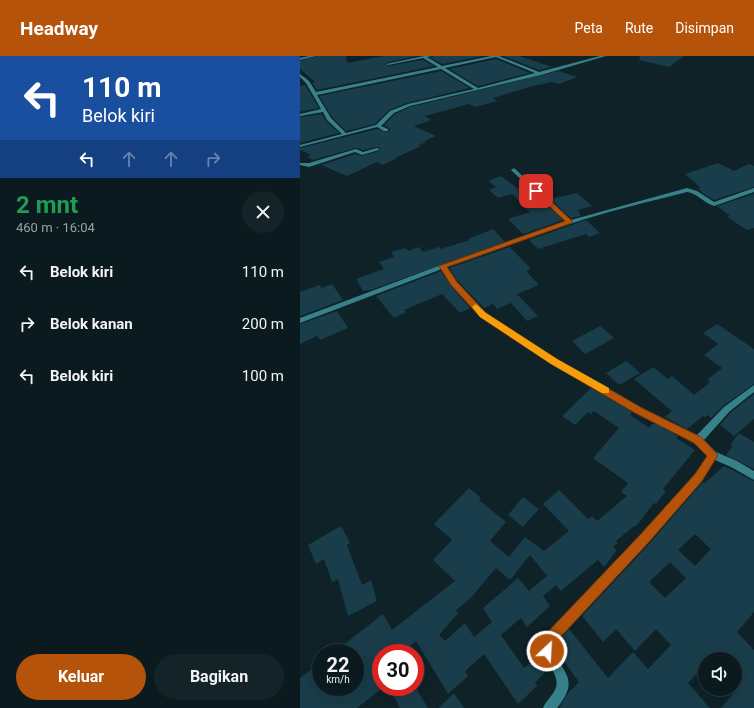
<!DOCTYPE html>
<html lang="id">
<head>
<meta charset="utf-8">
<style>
  :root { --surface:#0a1a1e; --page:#132327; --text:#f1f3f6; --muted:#99a1a4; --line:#2a383c; --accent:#b45309 }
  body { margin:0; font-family:Roboto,sans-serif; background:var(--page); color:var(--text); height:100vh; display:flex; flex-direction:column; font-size:15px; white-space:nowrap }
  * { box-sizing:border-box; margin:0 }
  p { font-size:13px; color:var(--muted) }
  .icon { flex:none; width:22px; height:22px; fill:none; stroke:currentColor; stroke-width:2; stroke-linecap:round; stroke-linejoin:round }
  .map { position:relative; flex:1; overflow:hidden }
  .drawer { display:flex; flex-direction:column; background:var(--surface); width:300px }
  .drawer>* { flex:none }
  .hud { background:#1a4fa0; color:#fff; overflow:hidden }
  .buttons { position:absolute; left:398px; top:596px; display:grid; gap:8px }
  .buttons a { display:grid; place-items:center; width:44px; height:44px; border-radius:50%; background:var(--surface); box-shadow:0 4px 16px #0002,0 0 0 1px var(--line); font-size:20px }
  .speed { position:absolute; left:12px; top:588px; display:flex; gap:8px; font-size:20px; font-weight:700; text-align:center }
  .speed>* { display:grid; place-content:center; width:52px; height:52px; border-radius:50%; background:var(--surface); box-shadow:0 4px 16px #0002,0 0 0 1px var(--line); line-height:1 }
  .speed small { font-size:10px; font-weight:400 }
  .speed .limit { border:6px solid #d22; background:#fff; color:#111 }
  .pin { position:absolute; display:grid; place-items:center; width:34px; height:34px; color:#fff; margin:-17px; border-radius:8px; box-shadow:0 2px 6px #0006 }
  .me { position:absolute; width:44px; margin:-22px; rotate:25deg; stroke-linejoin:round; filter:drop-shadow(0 0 3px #0008) }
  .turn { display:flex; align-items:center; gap:14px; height:84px; padding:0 16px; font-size:18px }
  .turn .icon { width:52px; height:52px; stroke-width:2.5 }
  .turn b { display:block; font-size:28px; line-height:34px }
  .lanes { display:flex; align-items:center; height:38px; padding:0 16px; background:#0003; justify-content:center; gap:20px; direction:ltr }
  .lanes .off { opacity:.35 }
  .round { display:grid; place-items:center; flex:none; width:42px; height:42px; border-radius:21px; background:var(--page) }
  .headline { display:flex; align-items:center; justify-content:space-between; height:68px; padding:0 16px }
  h1 { font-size:24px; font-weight:700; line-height:30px; color:#1e9e55 }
  .action { display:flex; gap:8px; margin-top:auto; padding:8px 16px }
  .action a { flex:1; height:46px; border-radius:24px; background:var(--accent); color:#fff; font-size:16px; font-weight:700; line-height:46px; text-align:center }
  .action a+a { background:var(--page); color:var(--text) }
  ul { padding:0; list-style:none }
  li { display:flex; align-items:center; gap:12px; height:52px; padding:0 16px }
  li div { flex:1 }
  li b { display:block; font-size:15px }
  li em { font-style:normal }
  header { display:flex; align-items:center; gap:24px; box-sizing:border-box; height:56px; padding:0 20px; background:var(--accent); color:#fff }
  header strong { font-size:19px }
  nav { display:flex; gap:22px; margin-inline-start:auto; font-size:14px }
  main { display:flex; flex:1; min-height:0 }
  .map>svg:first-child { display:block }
</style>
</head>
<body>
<header>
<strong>Headway</strong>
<nav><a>Peta</a><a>Rute</a><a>Disimpan</a></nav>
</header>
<main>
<section class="drawer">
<div class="hud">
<div class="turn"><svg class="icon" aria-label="left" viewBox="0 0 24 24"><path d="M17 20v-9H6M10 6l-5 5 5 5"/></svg><div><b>110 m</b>Belok kiri</div></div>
<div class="lanes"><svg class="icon" aria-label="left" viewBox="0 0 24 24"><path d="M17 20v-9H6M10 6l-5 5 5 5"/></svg><svg class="icon off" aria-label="ahead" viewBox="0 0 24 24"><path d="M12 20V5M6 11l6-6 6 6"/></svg><svg class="icon off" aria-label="ahead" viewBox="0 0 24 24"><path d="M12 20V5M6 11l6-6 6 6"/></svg><svg class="icon off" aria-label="right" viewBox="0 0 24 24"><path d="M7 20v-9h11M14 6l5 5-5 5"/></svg></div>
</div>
<div class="headline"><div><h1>2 mnt</h1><p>460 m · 16:04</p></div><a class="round"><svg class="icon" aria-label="close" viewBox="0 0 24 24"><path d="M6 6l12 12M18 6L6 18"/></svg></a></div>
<ul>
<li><svg class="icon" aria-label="left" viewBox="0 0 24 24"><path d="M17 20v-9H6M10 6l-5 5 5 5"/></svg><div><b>Belok kiri</b></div><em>110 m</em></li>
<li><svg class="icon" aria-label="right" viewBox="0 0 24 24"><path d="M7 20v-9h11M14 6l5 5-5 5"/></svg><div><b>Belok kanan</b></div><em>200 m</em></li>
<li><svg class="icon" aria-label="left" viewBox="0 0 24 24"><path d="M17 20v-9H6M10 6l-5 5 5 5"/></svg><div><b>Belok kiri</b></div><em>100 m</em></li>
</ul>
<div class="action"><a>Keluar</a><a>Bagikan</a></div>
</section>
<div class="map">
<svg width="454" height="652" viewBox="0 0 454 652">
  <rect width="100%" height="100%" fill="#0e2228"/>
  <g fill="#193d4a" fill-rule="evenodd">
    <polygon points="17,0 46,0 47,7 84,0 117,0 86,7 85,8 88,10 123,4 134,10 17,34 12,27 15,26 0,13 0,5"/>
    <polygon points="133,0 184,0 142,8 131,2"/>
    <polygon points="203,0 219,0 252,11 239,14"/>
    <polygon points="340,0 384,0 369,11 339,4"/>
    <polygon points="196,3 230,17 178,30 149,13"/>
    <polygon points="141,15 170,32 107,47 89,54 75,68 46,75 32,61 19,40"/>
    <polygon points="259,15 277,21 259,28 252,26 233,30 193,42 197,45 176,51 169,48 125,60 132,64 114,70 136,80 124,85 126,86 119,89 121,90 95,102 96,103 82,109 77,106 47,120 21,109 55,98 62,100 79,95 80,92 77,91 63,94 56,92 13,104 7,101 11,99 0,94 0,92 77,73 88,76 90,73 84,69 95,58 110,51"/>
    <polygon points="5,29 19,52 0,56 0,30"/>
    <polygon points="22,58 26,65 39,77 0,87 0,61"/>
    <polygon points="418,107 434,115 449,108 454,110 454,131 414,144 403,137 398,132 401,132 385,118"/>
    <polygon points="201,120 236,146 242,145 263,164 223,178 208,163 230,156 212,138 198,142 189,134 196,131 188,125"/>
    <polygon points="277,137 292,150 278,154 281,160 271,162 250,143"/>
    <polygon points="454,138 454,172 447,174 427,161 430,160 417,150"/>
    <polygon points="286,164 300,177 289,181 286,178 238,193 229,184"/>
    <polygon points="193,173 205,186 71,234 63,235 56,223 84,213 79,206 94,201 91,196 106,192 108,195 119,191 123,196 139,191 141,193 170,184 168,183"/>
    <polygon points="210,191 231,213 226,215 239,229 217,238 238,260 227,265 211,247 197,253 193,248 184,252 157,224 149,212"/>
    <polygon points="141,215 151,230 170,252 160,257 142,238 104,254 106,256 94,262 76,240"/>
    <polygon points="32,228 43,244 0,260 0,236 20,229 22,232"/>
    <polygon points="37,255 48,272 20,284 17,280 0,288 0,268"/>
    <polygon points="417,268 454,293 454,328 423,350 411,362 408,359 405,361 403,360 387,373 365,361 372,355 334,323 353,311 368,323 372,320 394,339 410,326 407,324 422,312 404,299 418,288 403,277"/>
    <polygon points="300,270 314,282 285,298 272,285"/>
    <polygon points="326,305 340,317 319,329 306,317"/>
    <path d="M291 332 332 356 330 359 349 372 352 368H356L378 380 376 382 395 394 363 433 366 435 356 448 354 447 336 470H334L316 485 318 487 313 491 317 494 304 511 298 504 261 535 256 529 243 540 250 550 227 571 221 562 201 579 224 612 242 598 249 612 235 627 237 630 218 648 184 598 165 615 168 620 148 638 116 585 102 597H81V633L57 652H0V622L21 606V631H55V597H33L83 558 92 574 155 525 133 504 152 484 134 468 169 432 181 442 179 444 206 466 190 485 209 501 225 481 244 495 269 475 243 448 259 434 288 463 292 460 297 465 327 440 321 436 328 427 293 402 319 372 294 355 291 358 288 356 275 369 262 360ZM230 499 247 520 229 535 218 522 202 536 183 552 192 566 174 581 165 567 145 585 139 579 158 557 156 554 170 543 196 512 210 524Z"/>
    <polygon points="454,338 454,363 434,380 420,369 431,356"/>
    <polygon points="439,377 454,386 454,413 426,399 433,390 430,389"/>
    <path d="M424 410 454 425V556L437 576 454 594V652H421L435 635V603H405V608L388 627 410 652H259L268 637 279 626 261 601 260 603 255 588 269 573 308 622 333 596 348 613 371 589 356 573 335 595 316 573 303 586 282 560 349 488 401 428 404 426 405 427ZM395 478 411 493 395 510 378 494ZM370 506 386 522 365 542 349 526Z"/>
    <polygon points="223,441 239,453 223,471 208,459"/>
    <polygon points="41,470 50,487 47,489 62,529 71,524 77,545 48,560 38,523 32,526 24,503 16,508 8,489"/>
    <polygon points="102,631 115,631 128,652 100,652 93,639"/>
    <polygon points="154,637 164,652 139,652"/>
  </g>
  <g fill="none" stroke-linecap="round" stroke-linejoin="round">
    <g fill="#36818a" fill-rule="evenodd">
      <polygon points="9,0 16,0 0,4 0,2"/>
      <path d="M124 0H132L127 1 142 10 191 0H199L239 16 300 0H306L241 19 110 50 94 57 81 70 88 73V75H84L77 71 0 91V89L42 78 27 64 23 56 0 60V58L21 53 6 27 0 21V18L9 25 16 36 138 11 123 2 88 9 86 8ZM196 1 235 17 178 32 145 12ZM141 13 174 33 108 48 90 55 76 69 46 77 31 62 17 39Z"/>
      <polygon points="77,92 79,93 79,94 62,99 55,96 9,111 0,109 0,107 9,107 56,93 63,96"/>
      <path d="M214 112 271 164 387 132 397 135 414 146 454 132V136L414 150C404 147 397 137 387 136 348 146 308 155 270 168 229 181 188 198 147 211L156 225 186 257 257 303 342 352 397 379 424 351 454 329V336L430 355 404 384 416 396 437 405 454 415V424L431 411 415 404 402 425 348 487 253 588C258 617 283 620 257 652H243C246 644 254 639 256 631 261 615 235 601 243 582L340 479 396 419 408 400 395 387 336 356 251 307 180 261 152 229 142 213 0 267V262L141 209 177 198 226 179 266 165 212 115 211 114Z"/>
    </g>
  </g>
  <polygon fill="#b45309" stroke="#753606" points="234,134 239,134 272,165 272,167 147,211 157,226 186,257 257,303 342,352 401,381 418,399 402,425 348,487 253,589 251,599 247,601 242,599 240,595 242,582 340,479 395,418 407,400 394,387 335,357 251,308 180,261 151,229 139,210 265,165 234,136"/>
  <polygon fill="#f59e0b" points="176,248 186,257 257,303 309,332 309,337 302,337 251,308 180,261 172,251"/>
</svg>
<div class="buttons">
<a><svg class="icon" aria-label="sound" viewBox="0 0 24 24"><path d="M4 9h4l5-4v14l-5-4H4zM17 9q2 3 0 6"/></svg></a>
</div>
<div class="speed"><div>22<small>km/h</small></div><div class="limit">30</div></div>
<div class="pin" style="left:236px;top:135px;background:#d93025"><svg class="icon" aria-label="arrive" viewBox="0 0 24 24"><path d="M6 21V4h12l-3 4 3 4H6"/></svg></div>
<svg class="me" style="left:247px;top:595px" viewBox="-20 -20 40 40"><circle r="17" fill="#b45309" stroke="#fff" stroke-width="3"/><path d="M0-11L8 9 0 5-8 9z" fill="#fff"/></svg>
</div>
</main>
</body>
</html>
